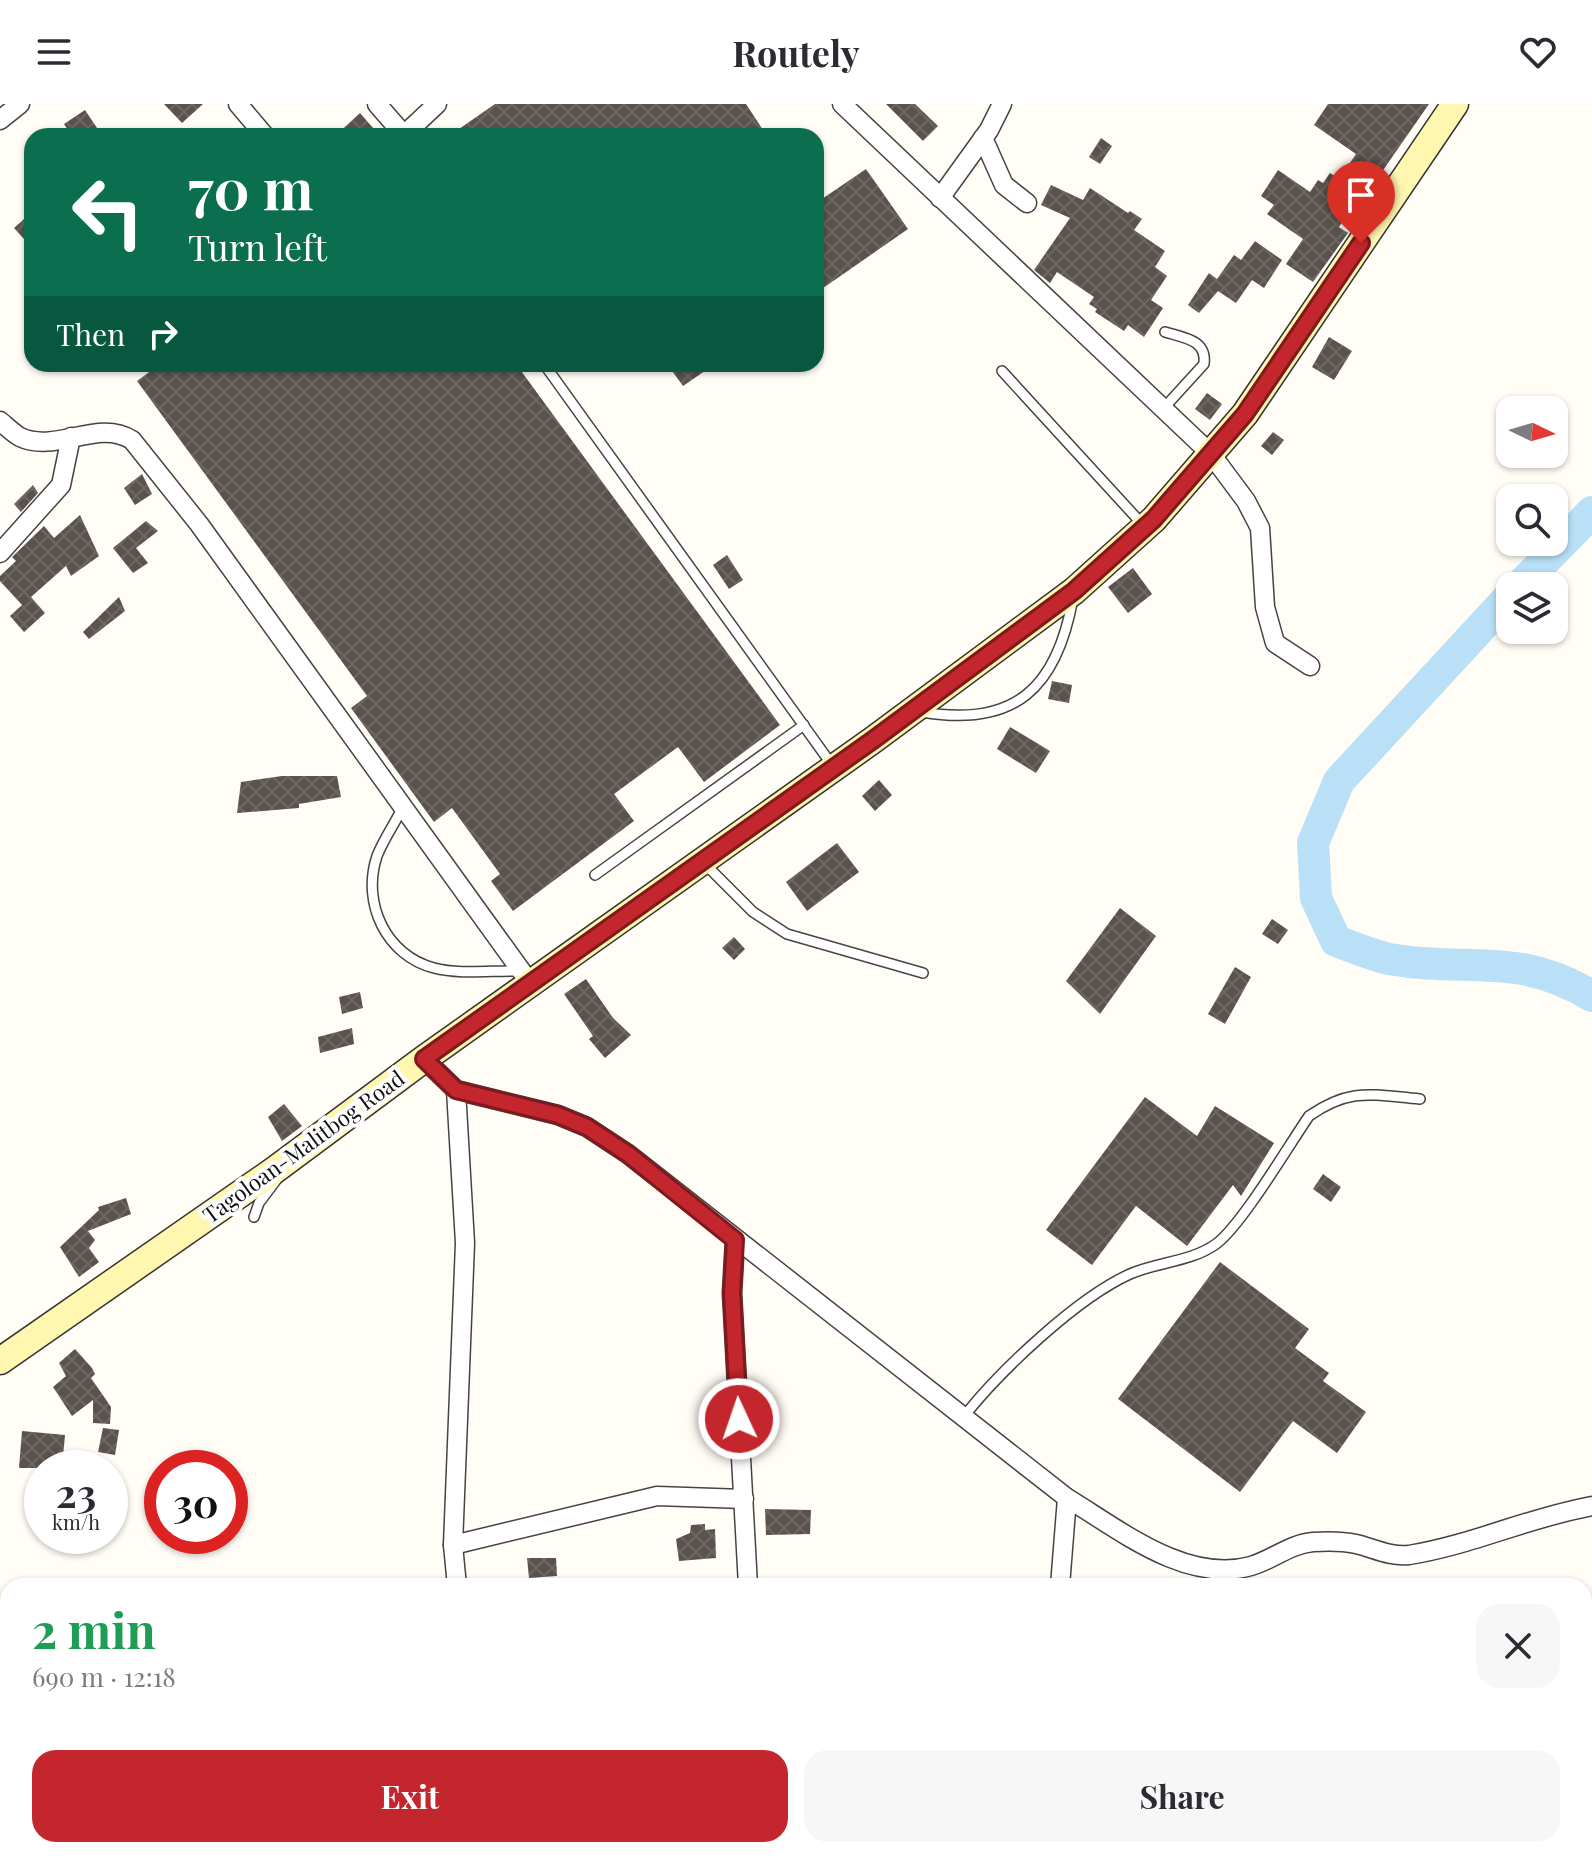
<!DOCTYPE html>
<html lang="en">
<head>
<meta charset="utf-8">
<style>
  :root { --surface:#fff; --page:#f7f7f7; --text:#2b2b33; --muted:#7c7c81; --accent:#c4262e }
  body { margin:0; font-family:"Playfair Display",serif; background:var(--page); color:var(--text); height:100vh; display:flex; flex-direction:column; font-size:30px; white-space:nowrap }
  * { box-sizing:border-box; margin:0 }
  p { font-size:26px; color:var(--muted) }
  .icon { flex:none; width:44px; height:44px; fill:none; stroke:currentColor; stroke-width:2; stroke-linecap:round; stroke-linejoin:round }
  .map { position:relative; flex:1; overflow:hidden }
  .side { position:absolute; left:0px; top:1474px; width:1592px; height:280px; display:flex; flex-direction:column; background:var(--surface); border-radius:24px 24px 0 0; box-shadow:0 2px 6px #0004 }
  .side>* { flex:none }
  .banner { position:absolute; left:24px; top:24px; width:800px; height:244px; border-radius:24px; box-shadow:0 2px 6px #0004; background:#0b6e4f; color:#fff; overflow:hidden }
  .needle { width:52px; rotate:95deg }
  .buttons { position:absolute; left:1496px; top:292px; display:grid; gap:16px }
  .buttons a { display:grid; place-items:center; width:72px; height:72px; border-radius:16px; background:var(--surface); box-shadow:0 2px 6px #0004; font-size:40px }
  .speed { position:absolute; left:24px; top:1346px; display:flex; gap:16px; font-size:40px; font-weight:700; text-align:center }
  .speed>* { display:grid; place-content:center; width:104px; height:104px; border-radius:50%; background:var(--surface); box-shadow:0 2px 6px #0004; line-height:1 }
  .speed small { font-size:20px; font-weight:400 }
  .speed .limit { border:12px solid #d22; background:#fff; color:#111 }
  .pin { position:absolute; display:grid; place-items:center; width:68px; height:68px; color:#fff; margin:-82px -34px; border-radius:50% 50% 50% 0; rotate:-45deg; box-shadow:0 0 8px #0007 }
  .pin .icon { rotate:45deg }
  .me { position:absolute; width:88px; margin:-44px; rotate:357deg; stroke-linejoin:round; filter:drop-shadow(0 0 6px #0008) }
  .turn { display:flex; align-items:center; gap:28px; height:168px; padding:0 32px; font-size:36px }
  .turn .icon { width:104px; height:104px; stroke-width:2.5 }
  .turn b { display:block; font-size:56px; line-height:68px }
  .then { display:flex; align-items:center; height:76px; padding:0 32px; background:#0003; gap:16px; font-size:30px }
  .round { display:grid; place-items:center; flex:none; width:84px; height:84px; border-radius:24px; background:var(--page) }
  .head { display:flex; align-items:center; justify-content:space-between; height:136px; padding:0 32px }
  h1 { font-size:48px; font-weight:700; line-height:60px; color:#1e9e55 }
  .button { display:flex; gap:16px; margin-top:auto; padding:16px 32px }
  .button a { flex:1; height:92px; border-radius:24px; background:var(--accent); color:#fff; font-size:32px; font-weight:700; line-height:92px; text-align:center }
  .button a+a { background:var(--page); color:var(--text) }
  header { display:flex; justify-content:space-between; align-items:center; height:104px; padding:0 32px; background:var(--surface); font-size:36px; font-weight:700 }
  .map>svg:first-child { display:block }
</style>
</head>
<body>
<header><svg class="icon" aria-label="menu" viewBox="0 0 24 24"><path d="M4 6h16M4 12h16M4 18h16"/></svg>Routely<svg class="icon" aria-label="heart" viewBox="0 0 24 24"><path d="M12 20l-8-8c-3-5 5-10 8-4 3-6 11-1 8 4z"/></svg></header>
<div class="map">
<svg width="1592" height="1754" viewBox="0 0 1592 1754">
  <defs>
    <pattern id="building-cross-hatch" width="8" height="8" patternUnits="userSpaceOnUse" patternTransform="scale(2)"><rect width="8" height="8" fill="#5a524d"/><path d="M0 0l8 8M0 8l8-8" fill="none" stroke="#6d6662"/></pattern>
  </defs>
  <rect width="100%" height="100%" fill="#fffdf5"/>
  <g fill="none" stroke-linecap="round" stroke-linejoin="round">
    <g stroke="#b9e0f7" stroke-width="32">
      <polyline points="1520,482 1592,408"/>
      <path d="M1510 492 1339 677 1313 739 1316 794 1336 837C1353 843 1371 851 1389 855 1466 869 1516 846 1592 892"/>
    </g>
  </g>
  <g fill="url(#building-cross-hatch)">
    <polygon points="164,0 203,0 182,19"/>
    <polygon points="495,0 746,0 767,32 449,32"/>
    <polygon points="886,0 915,0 938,22 923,37"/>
    <polygon points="1328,0 1429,0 1379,72 1374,68 1351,103 1339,123 1348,129 1313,178 1286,160 1303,135 1267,110 1274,101 1261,92 1278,66 1310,88 1318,76 1323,79 1330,69 1339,75 1356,50 1314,21"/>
    <polygon points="85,6 97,24 86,32 72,32 64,20"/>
    <polygon points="360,9 380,32 335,32"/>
    <polygon points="1101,34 1112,42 1100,60 1089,53"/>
    <polygon points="866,65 908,125 816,189 816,99"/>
    <polygon points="1051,81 1083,96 1090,84 1128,109 1130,107 1142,115 1134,126 1165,147 1155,163 1167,172 1151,196 1163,204 1144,233 1128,221 1124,227 1095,208 1097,205 1089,200 1094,193 1057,168 1050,179 1034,166 1070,114 1041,101"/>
    <polygon points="32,108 32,144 14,124"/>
    <polygon points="1255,137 1282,156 1264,184 1252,176 1236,199 1218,187 1199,209 1188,201 1209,169 1217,175 1234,151 1241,156"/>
    <polygon points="1329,233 1352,247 1334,276 1312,263"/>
    <polygon points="160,260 516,260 780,621 704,678 678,643 614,690 634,717 513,807 491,777 500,770 452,704 434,718 351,604 367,592 137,277"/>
    <polygon points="667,260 715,260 683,282"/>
    <polygon points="1207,289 1222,300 1210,316 1195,305"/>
    <polygon points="1273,328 1284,336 1272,351 1261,342"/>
    <polygon points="142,370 152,390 135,401 124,384"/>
    <polygon points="33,381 38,389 21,408 14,400"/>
    <polygon points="80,411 99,452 71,472 66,462 31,493 45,509 24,528 10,512 22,501 0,477 0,472 16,457 12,453 44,422 54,434"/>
    <polygon points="146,417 158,427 136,444 148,459 133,469 113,444"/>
    <polygon points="727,451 743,476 729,485 713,461"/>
    <polygon points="1133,464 1152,490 1128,509 1108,483"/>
    <polygon points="119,493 125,507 89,535 83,528"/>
    <polygon points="1052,577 1072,581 1069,599 1048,595"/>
    <polygon points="1010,623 1050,647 1036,669 997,645"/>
    <polygon points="282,672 337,672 341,693 299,700 299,704 237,709 241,678"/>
    <polygon points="879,676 892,691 875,707 862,692"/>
    <polygon points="837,739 859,768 807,807 786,778"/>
    <polygon points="1120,804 1156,832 1100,910 1066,877"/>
    <polygon points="1272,815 1288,826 1278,840 1262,830"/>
    <polygon points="734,833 745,845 734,856 722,844"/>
    <polygon points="1235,863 1251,873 1225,920 1208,910"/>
    <polygon points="586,875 613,914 631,931 605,954 589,935 593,932 564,890"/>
    <polygon points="360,888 363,904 342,910 339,893"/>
    <polygon points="352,924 354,940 320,949 318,933"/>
    <polygon points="1145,993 1197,1032 1215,1002 1274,1039 1241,1092 1233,1081 1187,1142 1136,1102 1092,1161 1046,1126"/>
    <polygon points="284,1000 302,1022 282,1037 268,1013"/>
    <polygon points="1323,1070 1341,1083 1331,1098 1313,1085"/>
    <polygon points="126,1094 131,1110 88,1127 95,1136 89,1144 99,1158 79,1173 60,1143 99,1106 98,1103"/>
    <polygon points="1220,1158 1309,1225 1295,1244 1329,1269 1323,1277 1366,1308 1337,1349 1293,1317 1240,1388 1118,1295"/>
    <polygon points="75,1245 92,1264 95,1270 91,1274 111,1303 110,1320 93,1319 93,1296 72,1312 53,1283 66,1272 59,1259"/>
    <polygon points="103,1324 119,1326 115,1351 98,1348"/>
    <polygon points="22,1327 65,1331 62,1364 19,1364"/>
    <polygon points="765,1405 811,1406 810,1430 766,1431"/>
    <polygon points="705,1420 705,1426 715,1425 716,1454 679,1457 676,1435 690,1429 691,1421"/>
    <polygon points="527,1454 556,1454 557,1472 529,1474"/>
  </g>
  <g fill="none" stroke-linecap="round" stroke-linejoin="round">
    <defs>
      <g id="service">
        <polyline points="544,260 832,661"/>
        <polyline points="1002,267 1143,421"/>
        <path d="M1163 305 1204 260C1207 236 1185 234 1165 228"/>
        <path d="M922 608C1015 624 1057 584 1073 494"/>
        <path d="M403 703C395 719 383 736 377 752 361 800 387 852 434 864 460 871 494 866 521 867"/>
        <polyline points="705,760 753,808 787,830 923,869"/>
        <polyline points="595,771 804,621"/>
        <polyline points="254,1113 259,1099 280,1071"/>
        <path d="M965 1311C1002 1265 1077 1194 1130 1170 1157 1158 1191 1158 1216 1140 1241 1122 1289 1041 1309 1012 1351 983 1372 991 1420 995"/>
      </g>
      <g id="minor">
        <polyline points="238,0 265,32"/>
        <polyline points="377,0 404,31"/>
        <polyline points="842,0 1211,350 1246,397 1260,424 1265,503 1275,539 1310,562"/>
        <polyline points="0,16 20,0"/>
        <polyline points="403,32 437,0"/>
        <polyline points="983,34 1004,81 1027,99"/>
        <polyline points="940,94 989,26 1002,0"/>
        <path d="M0 317C6 322 13 329 20 333 56 350 98 314 132 336L199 420 530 879"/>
        <polyline points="0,449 61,381 71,333"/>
        <path d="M424 955 456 986 558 1011 587 1023 628 1050 1067 1394C1120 1426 1186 1480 1251 1462 1272 1456 1290 1440 1313 1438 1327 1437 1342 1437 1356 1440 1373 1444 1390 1453 1409 1451 1472 1441 1530 1413 1592 1402"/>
        <polyline points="456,986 465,1139 453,1441 457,1482"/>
        <polyline points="735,1136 732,1189 748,1482"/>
        <polyline points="453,1441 657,1392 744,1395"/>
        <polyline points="1060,1482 1067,1394"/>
        <polyline points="769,1746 770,1754"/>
      </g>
      <polyline id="secondary" points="0,1257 276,1065 424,955 873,636 1074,487 1154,415 1245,310 1455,0"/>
    </defs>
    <use href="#service" stroke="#444" stroke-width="12"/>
    <use href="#minor" stroke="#444" stroke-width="21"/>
    <use href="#secondary" stroke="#333" stroke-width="29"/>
    <use href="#service" stroke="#fff" stroke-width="9"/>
    <use href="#minor" stroke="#fff" stroke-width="18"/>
    <use href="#secondary" stroke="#fff6b0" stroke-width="26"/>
  </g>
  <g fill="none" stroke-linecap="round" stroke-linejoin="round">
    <defs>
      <polyline id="route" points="739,1315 732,1189 735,1136 628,1050 587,1023 558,1011 456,986 424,955 873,636 1074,487 1154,415 1245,310 1361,139"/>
    </defs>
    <use href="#route" stroke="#7f191e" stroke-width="20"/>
    <use href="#route" stroke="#c4262e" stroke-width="14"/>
  </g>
  <g text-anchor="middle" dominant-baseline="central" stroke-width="8" stroke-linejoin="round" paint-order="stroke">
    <g font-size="22" fill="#111" stroke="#fff">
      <text transform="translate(303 1042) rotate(-36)">Tagoloan-Malitbog Road</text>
    </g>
  </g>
</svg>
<div class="buttons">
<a><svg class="needle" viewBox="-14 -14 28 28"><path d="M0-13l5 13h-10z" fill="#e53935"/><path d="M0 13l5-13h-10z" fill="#7c7c81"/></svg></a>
<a><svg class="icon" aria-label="search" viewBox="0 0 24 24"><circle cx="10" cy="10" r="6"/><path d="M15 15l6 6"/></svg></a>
<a><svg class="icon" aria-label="layers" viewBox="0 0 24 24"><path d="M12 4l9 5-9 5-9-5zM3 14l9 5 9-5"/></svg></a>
</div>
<div class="speed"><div>23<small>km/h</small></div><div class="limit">30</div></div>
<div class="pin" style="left:1361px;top:139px;background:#d93025"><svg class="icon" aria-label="arrive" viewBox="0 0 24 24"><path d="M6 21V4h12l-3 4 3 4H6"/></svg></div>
<svg class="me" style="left:739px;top:1315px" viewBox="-20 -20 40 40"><circle r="17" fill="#c4262e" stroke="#fff" stroke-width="3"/><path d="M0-11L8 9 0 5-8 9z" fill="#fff"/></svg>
<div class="banner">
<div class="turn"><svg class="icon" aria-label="left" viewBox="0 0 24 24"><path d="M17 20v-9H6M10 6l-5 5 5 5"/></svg><div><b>70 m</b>Turn left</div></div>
<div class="then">Then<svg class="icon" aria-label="right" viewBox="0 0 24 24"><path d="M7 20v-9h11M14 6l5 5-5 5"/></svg></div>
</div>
<section class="side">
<div class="head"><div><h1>2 min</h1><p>690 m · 12:18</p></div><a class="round"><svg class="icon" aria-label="close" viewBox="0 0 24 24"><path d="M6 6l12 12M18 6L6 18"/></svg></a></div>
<div class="button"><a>Exit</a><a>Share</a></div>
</section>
</div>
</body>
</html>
